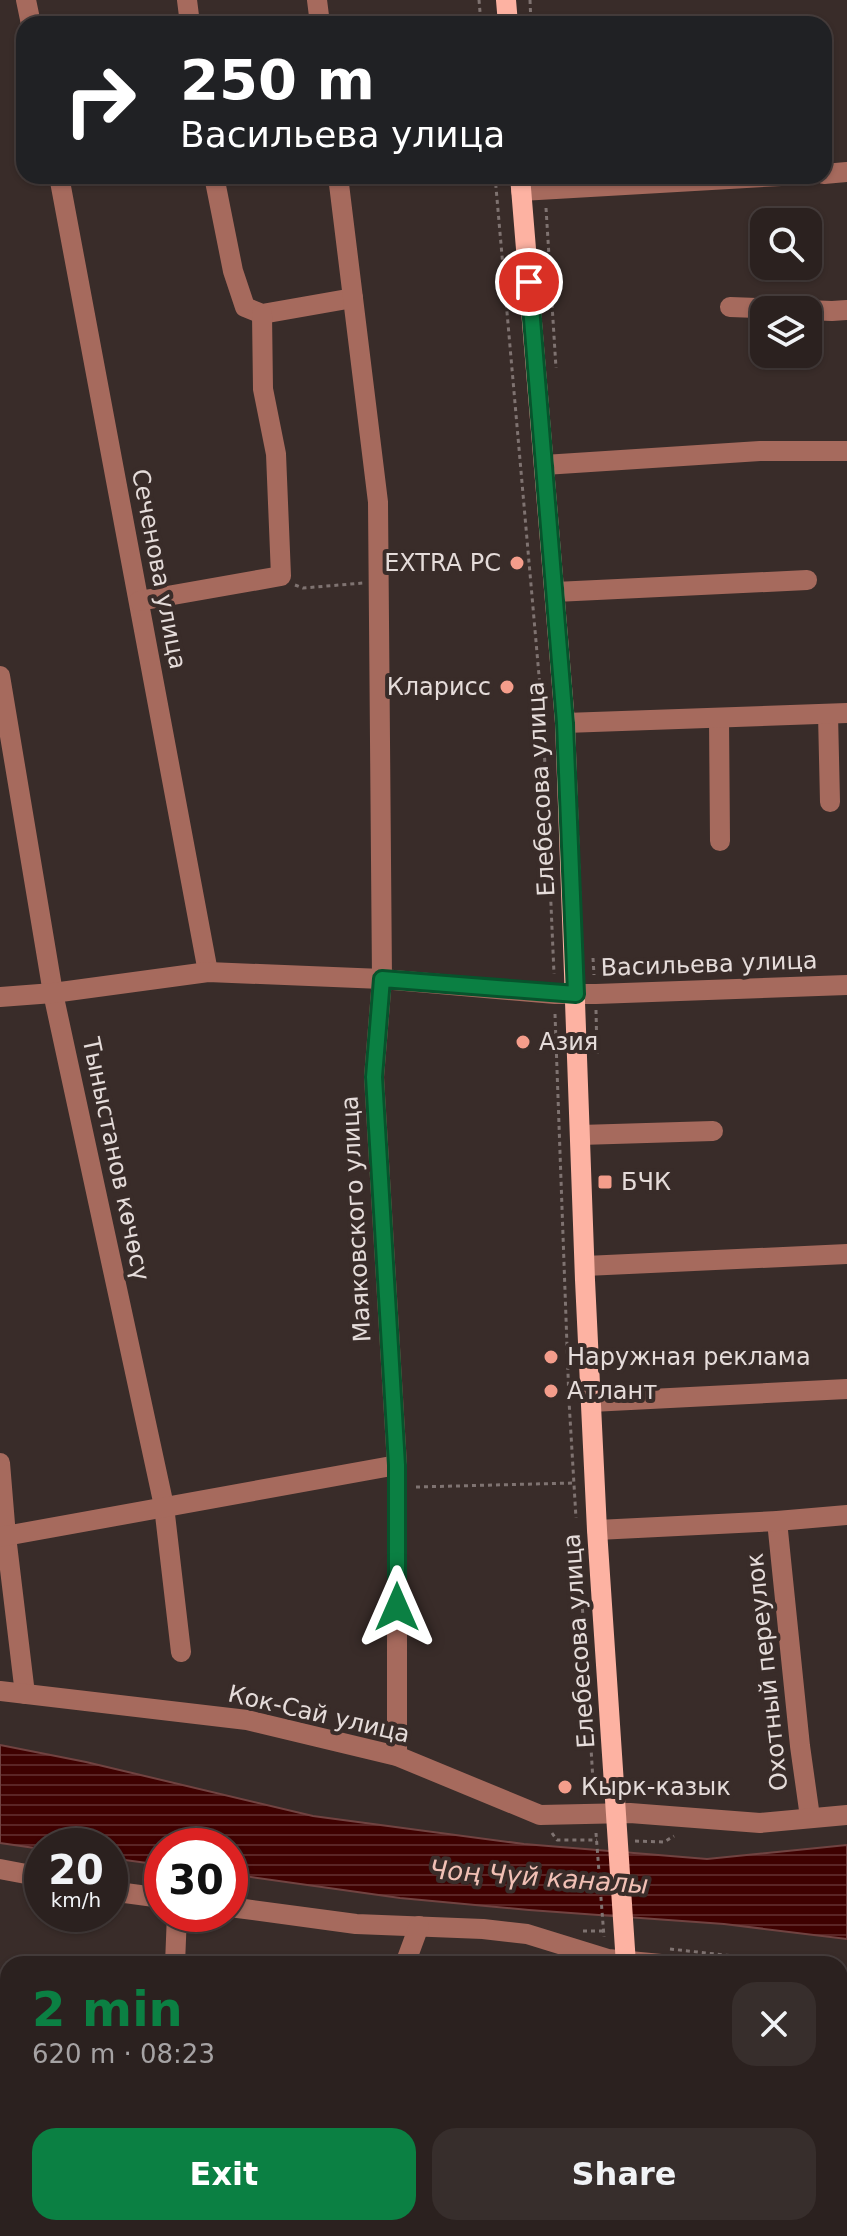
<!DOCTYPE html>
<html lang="en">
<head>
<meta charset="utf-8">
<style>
  :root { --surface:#2b211f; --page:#372e2c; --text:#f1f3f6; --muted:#a6a3a4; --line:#473e3d; --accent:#0b8043 }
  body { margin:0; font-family:"DejaVu Sans",sans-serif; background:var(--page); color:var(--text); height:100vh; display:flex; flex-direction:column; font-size:30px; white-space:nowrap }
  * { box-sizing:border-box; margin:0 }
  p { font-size:26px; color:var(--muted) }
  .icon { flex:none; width:44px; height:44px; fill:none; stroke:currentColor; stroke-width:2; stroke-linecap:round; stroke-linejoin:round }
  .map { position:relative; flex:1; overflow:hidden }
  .panel { position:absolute; left:0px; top:1956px; width:848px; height:280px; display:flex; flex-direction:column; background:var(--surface); border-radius:24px 24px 0 0; box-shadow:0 2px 6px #0004,0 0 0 2px var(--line) }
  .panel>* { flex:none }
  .banner { position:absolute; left:16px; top:16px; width:816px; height:168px; border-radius:24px; box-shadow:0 2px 6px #0004,0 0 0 2px var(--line); background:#202124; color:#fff; overflow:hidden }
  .fabs { position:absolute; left:750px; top:208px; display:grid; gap:16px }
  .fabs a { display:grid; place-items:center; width:72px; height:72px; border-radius:16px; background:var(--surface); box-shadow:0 2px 6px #0004,0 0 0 2px var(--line); font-size:40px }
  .speed { position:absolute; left:24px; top:1828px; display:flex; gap:16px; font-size:40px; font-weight:700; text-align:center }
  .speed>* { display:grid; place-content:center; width:104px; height:104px; border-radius:50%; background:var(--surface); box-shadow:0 2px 6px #0004,0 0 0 2px var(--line); line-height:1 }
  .speed small { font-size:20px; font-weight:400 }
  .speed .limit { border:12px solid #d22; background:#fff; color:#111 }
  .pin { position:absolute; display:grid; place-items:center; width:68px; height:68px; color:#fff; margin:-34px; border:4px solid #fff; border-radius:50%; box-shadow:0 2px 8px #0007 }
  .me { position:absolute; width:88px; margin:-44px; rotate:0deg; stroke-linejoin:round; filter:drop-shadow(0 0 6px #0008) }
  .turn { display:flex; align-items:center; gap:28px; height:168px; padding:0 32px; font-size:36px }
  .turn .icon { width:104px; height:104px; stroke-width:2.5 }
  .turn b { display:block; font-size:56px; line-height:68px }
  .round { display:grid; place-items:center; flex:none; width:84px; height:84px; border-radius:24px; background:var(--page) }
  .overview { display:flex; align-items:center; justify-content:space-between; height:136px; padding:0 32px }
  h1 { font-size:48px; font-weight:600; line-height:60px; color:var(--accent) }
  .primary-button { display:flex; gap:16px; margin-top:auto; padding:16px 32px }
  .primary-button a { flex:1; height:92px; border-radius:24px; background:var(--accent); color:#fff; font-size:32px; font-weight:600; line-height:92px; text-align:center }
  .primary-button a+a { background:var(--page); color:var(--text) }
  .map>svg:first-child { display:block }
</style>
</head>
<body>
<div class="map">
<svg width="847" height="2236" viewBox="0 0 847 2236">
  <defs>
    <pattern id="water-rules" width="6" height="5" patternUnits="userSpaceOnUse" patternTransform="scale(2)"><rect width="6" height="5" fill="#3f0100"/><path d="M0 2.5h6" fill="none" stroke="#5b2525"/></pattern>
  </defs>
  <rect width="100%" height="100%" fill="#392c29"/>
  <polygon fill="#7b3c30" points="840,1998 847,1999 847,2236 782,2236 782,2228 840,2228"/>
  <polygon fill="url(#water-rules)" stroke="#714341" stroke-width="2" points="0,1745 86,1762 313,1816 524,1844 707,1859 847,1845 847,1939 724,1924 529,1910 400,1898 230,1874 230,1846 162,1846 162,1865 110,1858 110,1846 42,1846 42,1849 0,1843"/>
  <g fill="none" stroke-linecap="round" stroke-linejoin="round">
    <g stroke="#7f7371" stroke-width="3" stroke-dasharray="4 4" stroke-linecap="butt">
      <polyline points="479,0 481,24"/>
      <polyline points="530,0 531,24"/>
      <polyline points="495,176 543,721 554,974"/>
      <polyline points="546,208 556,368"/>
      <polyline points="295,585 303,588 363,583"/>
      <polyline points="593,958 594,975"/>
      <polyline points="596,1010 597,1055"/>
      <polyline points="555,1014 569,1401 576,1518"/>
      <polyline points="416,1487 573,1483"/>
      <polyline points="581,1585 594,1797"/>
      <polyline points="552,1833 557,1840 597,1840"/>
      <polyline points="596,1833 604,1937"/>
      <polyline points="635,1841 664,1842 674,1836"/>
      <polyline points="583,1931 603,1931"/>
      <polyline points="670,1949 806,1964"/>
    </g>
    <g stroke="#a66a5d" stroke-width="20">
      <polyline points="26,0 31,24"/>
      <polyline points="187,0 190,24"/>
      <polyline points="317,0 320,24"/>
      <polyline points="824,174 847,172"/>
      <polyline points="59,176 208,972"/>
      <polyline points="214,176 233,271 245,307 262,314 353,298"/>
      <polyline points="338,176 378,502 382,979 374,1077 397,1465 397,1756"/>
      <polyline points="521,191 781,176"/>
      <polyline points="730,307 832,311 847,310"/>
      <polyline points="544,465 760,451 847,451"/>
      <polyline points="555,592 807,580"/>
      <polyline points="139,601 281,576 276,454 263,389 262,314"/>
      <polyline points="0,676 53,993 164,1506 181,1652"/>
      <polyline points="828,714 830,802"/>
      <polyline points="719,718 720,841"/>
      <polyline points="565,723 847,713"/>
      <polyline points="0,997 53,993 208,972 382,979 555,994 596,994 847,985"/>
      <polyline points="580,1135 713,1131"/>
      <polyline points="585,1266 847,1254"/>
      <polyline points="591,1402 847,1389"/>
      <polyline points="0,1463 6,1536 25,1694"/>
      <polyline points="777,1521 800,1746 810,1817"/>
      <polyline points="597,1530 777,1521 847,1515"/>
      <polyline points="0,1537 397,1465"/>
      <polyline points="0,1691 247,1720 397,1756 540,1815 630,1813 760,1823 847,1815"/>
      <polyline points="0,1869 42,1877"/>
      <polyline points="110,1891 162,1898"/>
      <polyline points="230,1907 356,1924 483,1929 527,1934 608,1959 661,1964"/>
      <polyline points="175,1964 177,1914"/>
      <polyline points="405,1964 419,1926"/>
      <polyline points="840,1978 847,1979"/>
      <polyline points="0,2181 9,2236"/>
      <polyline points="218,2228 220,2236"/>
      <polyline points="430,2228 432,2236"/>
      <polyline points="787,2228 787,2236"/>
    </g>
    <g stroke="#fdb2a2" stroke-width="20">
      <polyline points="506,0 508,24"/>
      <polyline points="520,176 565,723 585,1280 597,1530 626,1964"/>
      <polyline points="654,2228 655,2236"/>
    </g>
  </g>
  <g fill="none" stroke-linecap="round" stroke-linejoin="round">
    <defs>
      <polyline id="route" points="397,1607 397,1465 374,1077 382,979 576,994 565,723 529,282"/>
    </defs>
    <use href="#route" stroke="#07532c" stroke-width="20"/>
    <use href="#route" stroke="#0b8043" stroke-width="14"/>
  </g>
  <g fill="#f49d8b" stroke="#392c29" stroke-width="3">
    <circle cx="517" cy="563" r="8"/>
    <circle cx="507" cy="687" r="8"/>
    <circle cx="523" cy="1042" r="8"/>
    <rect x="597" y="1174" width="16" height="16" rx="4"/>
    <circle cx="551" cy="1357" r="8"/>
    <circle cx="551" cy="1391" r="8"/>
    <circle cx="565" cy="1787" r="8"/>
  </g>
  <g text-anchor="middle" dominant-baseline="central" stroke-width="8" stroke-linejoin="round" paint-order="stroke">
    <g font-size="24" fill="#e5dcda" stroke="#392c29" text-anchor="start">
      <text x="501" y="563" text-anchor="end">EXTRA PC</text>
      <text x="491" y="687" text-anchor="end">Кларисс</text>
      <text x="539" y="1042">Азия</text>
      <text x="621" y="1182">БЧК</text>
      <text x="567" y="1357">Наружная реклама</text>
      <text x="567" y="1391">Атлант</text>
      <text x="581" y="1787">Кырк-казык</text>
    </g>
    <g font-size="24" fill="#e5dcda" stroke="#392c29">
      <text transform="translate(159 569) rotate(79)">Сеченова улица</text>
      <text transform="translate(541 789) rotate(-93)">Елебесова улица</text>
      <text transform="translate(709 964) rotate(-2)">Васильева улица</text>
      <text transform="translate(116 1159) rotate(78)">Тыныстанов көчөсү</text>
      <text transform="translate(356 1219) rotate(-93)">Маяковского улица</text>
      <text transform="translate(579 1641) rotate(-94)">Елебесова улица</text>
      <text transform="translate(767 1672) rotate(-96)">Охотный переулок</text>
      <text transform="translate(319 1714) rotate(13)">Кок-Сай улица</text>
    </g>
    <g font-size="26" font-style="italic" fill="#f1c0b5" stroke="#392c29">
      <text transform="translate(539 1877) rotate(4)">Чоң Чүй каналы</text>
    </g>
  </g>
</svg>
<div class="fabs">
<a><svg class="icon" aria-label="search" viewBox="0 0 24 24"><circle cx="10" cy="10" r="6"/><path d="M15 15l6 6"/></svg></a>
<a><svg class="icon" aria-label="layers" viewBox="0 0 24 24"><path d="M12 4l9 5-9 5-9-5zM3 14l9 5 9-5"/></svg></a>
</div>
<div class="speed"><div>20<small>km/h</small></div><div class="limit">30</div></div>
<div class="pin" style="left:529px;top:282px;background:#d93025"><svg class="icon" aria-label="arrive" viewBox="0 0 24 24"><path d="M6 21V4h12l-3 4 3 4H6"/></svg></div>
<svg class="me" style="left:397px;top:1607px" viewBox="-20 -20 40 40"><path d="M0-17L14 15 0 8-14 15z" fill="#0b8043" stroke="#fff" stroke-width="4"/></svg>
<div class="banner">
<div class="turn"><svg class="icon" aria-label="right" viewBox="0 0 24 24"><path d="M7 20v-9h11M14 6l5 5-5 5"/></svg><div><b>250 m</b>Васильева улица</div></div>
</div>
<section class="panel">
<div class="overview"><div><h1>2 min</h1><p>620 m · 08:23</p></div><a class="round"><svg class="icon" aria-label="close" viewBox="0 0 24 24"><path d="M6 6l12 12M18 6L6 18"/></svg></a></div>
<div class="primary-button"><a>Exit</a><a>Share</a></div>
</section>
</div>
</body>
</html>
